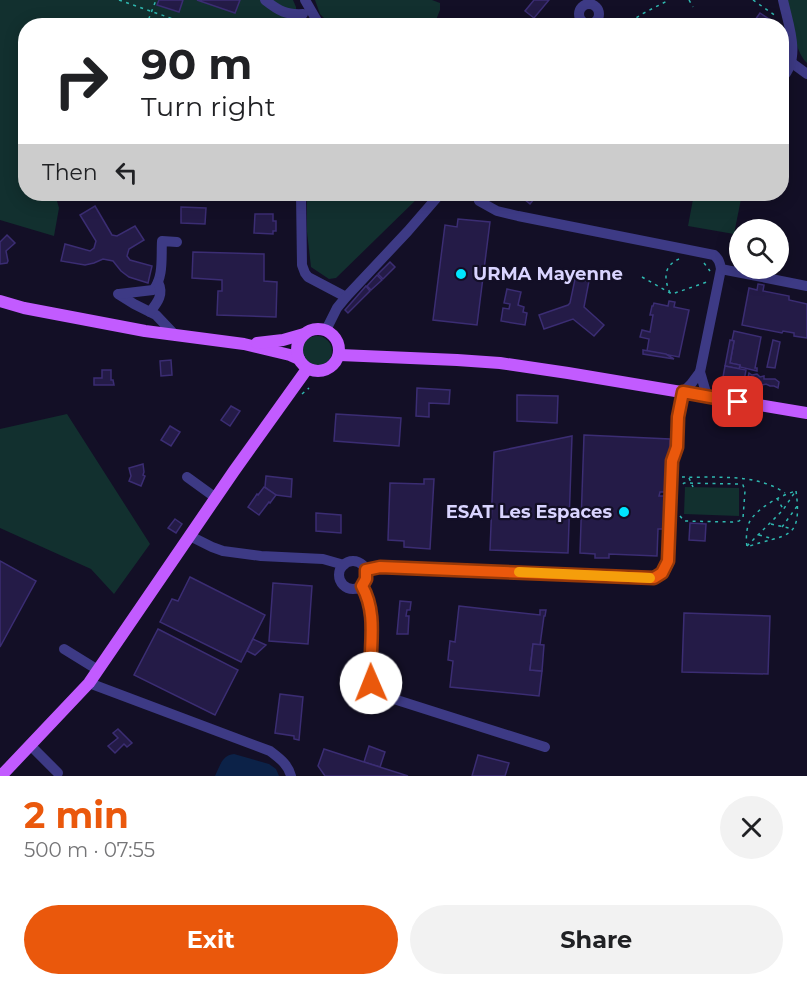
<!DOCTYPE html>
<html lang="en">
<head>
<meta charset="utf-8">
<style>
  :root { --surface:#fff; --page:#f2f2f2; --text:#202124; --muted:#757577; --accent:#ea580c }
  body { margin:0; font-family:Montserrat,sans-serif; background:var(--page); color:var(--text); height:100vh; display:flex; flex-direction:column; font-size:22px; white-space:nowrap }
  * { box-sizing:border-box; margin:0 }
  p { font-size:20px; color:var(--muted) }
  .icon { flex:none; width:33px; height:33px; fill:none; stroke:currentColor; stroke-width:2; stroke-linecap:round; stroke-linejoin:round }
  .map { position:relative; height:776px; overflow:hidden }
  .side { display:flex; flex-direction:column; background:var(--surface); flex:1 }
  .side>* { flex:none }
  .banner { position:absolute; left:18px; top:18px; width:771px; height:183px; border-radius:24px; box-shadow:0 3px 15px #0003; background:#fff; color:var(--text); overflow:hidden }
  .buttons { position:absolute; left:729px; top:219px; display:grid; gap:12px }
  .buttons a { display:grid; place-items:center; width:60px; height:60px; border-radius:50%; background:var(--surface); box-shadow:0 3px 15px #0003; font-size:30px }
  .pin { position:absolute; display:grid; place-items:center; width:51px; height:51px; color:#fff; margin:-26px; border-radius:12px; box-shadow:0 3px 9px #0006 }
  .me { position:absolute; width:66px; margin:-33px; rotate:359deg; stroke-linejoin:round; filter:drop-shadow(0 0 4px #0008) }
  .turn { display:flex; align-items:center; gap:21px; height:126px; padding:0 24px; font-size:27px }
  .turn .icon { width:78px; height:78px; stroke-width:2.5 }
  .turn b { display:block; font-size:42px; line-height:51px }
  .then { display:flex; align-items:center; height:57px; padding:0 24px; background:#0003; gap:12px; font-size:22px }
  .round { display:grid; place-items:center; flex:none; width:63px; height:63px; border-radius:32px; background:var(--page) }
  .overview { display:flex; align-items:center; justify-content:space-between; height:102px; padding:0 24px }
  h1 { font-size:36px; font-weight:700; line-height:45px; color:var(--accent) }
  .button { display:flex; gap:12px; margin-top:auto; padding:12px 24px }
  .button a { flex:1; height:69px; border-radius:36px; background:var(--accent); color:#fff; font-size:24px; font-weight:700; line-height:69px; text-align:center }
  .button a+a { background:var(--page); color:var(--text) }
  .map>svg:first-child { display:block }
</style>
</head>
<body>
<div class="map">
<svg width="807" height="776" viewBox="0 0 807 776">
  <rect width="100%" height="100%" fill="#130f26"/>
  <g fill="#12302f">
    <polygon points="0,0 293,0 296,7 296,25 26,26 26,194 55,194 59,208 54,236 0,220"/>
    <polygon points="315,0 432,0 440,3 440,10 434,25 331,25 320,14"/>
    <path d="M787 0H807V63C794 51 791 17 787 0Z"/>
    <polygon points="307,194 422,194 336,278 329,279 311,267 307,232"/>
    <polygon points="694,194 742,194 734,234 688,226"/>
    <circle cx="317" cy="351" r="15"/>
    <polygon points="67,414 150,544 114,594 91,569 0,528 0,429"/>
    <polygon points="685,487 739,488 739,516 684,514"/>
  </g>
  <path fill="#0c2248" d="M234 754 269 764 276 769 279 776H215C220 766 222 755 234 754Z"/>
  <g fill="#241b47" stroke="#3b2d73" stroke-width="1.5">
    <polygon points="159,0 183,0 179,12 157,5"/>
    <polygon points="197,0 240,0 235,13"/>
    <polygon points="534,0 549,0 534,18 525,11"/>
    <polygon points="760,13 772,21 769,26 758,26 756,24 757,21 755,20"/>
    <polygon points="518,194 538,194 530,204"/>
    <polygon points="95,206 112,235 117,236 135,226 144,240 129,249 127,256 130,260 152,266 148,283 129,277 121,271 113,261 103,259 94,263 85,265 61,261 65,244 90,251 94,248 96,241 80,215"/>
    <polygon points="181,207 206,208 205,224 181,223"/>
    <polygon points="255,214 273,214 273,221 276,221 276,231 273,231 273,234 254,233"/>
    <polygon points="458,219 490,222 477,325 433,320 445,225 457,227"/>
    <polygon points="7,235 15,243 6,251 8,261 7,263 0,264 0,242"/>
    <polygon points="193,252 264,254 264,281 277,282 276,317 217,315 218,291 222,291 222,280 192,278"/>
    <polygon points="390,262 395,267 383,279 378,274"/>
    <polygon points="377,275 382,280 371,290 367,286"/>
    <polygon points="575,279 589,281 584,307 604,325 594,336 573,319 544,329 539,315 568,305 570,303"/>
    <polygon points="758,284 764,285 763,291 789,296 789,300 807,304 807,338 794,336 794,333 783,331 782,333 742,325 749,288 757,290"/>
    <polygon points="366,286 370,291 348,313 345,310"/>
    <polygon points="507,289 521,292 518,305 524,307 523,312 527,313 525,325 501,321 503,308 509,309 510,304 504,303"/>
    <polygon points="669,301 675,302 674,307 689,310 679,357 647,351 649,339 640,337 642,330 650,332 653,315 650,315 652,306 653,306 654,303 668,306"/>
    <polygon points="734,331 761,337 755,368 757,368 757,371 740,367 740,365 730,363 734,341 732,340"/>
    <polygon points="730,340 734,341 730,363 740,365 739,369 725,366"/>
    <polygon points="773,340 780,342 775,368 767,367"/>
    <polygon points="643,350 666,354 674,359 643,354"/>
    <polygon points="171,360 172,375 161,376 160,361"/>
    <polygon points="725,366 746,370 744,381 723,377"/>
    <polygon points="102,370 111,370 111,380 113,380 114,385 94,385 94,378 102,378"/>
    <polygon points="749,373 752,375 757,374 760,377 764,376 764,379 775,379 779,382 778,388 774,386 770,386 766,384 762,385 751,381 747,382"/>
    <polygon points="417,388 450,390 449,404 429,403 429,417 416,416"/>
    <polygon points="517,395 558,396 557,423 517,421"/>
    <polygon points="231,406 240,411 230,426 221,420"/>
    <polygon points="336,414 401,418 399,446 334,441"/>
    <polygon points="170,426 180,432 171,446 161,440"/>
    <polygon points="584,435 670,439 668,492 660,492 659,496 667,496 666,529 658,529 657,556 609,554 609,558 595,558 595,554 580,553"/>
    <polygon points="572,436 568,553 490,550 494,452"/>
    <polygon points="143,464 144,472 143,475 145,476 141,486 129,481 131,476 129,468"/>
    <polygon points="266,476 292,479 291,497 276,495 265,487"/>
    <polygon points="424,479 434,479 430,549 404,547 404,541 388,540 390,483 424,484"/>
    <polygon points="264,487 276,495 270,503 269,502 259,515 248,507 257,494 258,495"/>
    <polygon points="316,513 341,515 341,533 316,531"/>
    <polygon points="175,519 182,524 176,533 168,528"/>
    <polygon points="690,523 706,524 705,541 689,540"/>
    <polygon points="0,561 36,581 0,647"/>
    <polygon points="190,577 265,615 241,662 160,622 172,599 178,601"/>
    <polygon points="273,583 312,586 308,644 269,641"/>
    <polygon points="400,601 411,602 410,610 407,610 406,616 409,616 408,634 397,634"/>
    <polygon points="459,606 540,615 540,610 546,610 545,616 544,616 540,645 533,644 530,670 542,671 539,696 450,687 453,661 448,660 450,641 455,642"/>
    <polygon points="684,613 770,616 768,674 682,672"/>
    <polygon points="158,629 238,670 215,715 134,675"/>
    <polygon points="253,639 266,645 255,655 247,651"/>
    <polygon points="533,644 544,645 542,671 530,670"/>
    <polygon points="280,694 303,697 299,740 294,739 294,736 275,733"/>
    <polygon points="118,729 132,743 127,747 124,744 115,753 108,746 118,738 113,733"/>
    <polygon points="369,746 385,752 380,767 364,762"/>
    <polygon points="324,749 364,762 408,776 325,776 318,766"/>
    <polygon points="478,755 509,763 505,776 472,776"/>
  </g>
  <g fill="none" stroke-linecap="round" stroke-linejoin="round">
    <g stroke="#2fb8b0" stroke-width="1.5" stroke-dasharray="3 4.5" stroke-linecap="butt">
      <polyline points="119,0 193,26"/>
      <polyline points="689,0 693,7"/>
      <polyline points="753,0 776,16"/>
      <polyline points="146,26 156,0"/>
      <polyline points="624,26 642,14 669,0"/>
      <polyline points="704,263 710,271"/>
      <polyline points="642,277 672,294 707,282"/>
      <path d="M670 293C664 279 663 266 679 259"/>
      <polyline points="302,394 309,388"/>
      <path d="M682 477C716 478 756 473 785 493"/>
      <polyline points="689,478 693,487"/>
      <path d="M796 491C803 543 785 533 747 547 746 540 746 530 749 523 755 509 781 495 796 491Z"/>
      <polyline points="777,498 783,509"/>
      <polyline points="680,516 684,521 733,522 739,521 743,518 745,491 743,485 738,484 684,483 681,486"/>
      <polyline points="771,524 793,529"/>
      <polyline points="782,527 798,505"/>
      <polyline points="759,535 774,539"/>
      <polyline points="747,546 783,510 795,492"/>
    </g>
    <g stroke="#3d3a85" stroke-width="10">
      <path d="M265 0C279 11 286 15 303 14"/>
      <polyline points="305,0 320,26"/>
      <circle cx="589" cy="14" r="10"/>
      <polyline points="792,63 807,74"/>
      <path d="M782 78C802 58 788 24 783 0"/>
      <polyline points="301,194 302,265 305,273 308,277 346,297"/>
      <path d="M479 201 497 211 518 216 714 255C719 259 720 263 721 269L700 372 707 396"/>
      <polyline points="721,269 807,286"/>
      <polyline points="118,294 134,304 156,315 175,335"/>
      <path d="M119 294 153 290C164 278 161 256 162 241L177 242"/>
      <path d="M150 312C158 302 164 294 158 282"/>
      <polyline points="326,330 337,308 346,297 408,231 440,194"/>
      <polyline points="187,477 216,498"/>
      <polyline points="190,536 212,547 223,551 261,556 323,559 344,565"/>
      <circle cx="353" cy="575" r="14"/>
      <polyline points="366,570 380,567 654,578 662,573 668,561 672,461 677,447 678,417 683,392 691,384 700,372"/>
      <path d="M362 586C377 613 371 645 370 674L371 683 378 694 545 747"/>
      <polyline points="64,649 98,670"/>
      <path d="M89 683 270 751C279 758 288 764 291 776"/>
      <polyline points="30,745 58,773"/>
    </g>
    <g stroke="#c25bff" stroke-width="12">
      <polyline points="0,301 24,308 145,331 244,344 290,355 299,359"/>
      <circle cx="318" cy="350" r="21"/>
      <polyline points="257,343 283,340 304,334"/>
      <polyline points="340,355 457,360 500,363 568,373 807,413"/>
      <polyline points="1,776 89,683 234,471 307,369"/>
    </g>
  </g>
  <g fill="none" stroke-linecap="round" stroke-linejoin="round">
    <defs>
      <path id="route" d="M371 683C368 650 379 616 362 586L366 579V570L380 567 654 578 662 573 668 561 672 461 677 447 678 417 683 392 738 402"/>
    </defs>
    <use href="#route" stroke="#983908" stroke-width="15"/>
    <use href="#route" stroke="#ea580c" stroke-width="10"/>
    <polyline stroke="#f59e0b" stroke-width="10" points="519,572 650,578"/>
  </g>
  <g fill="#00e5ff" stroke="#130f26" stroke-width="2">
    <circle cx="461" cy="274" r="6"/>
    <circle cx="624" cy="512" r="6"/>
  </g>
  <g text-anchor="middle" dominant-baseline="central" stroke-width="4.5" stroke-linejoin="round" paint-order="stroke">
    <g font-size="18" font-weight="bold" fill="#d9d4ff" stroke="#130f26" text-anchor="start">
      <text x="473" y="274">URMA Mayenne</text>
      <text x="612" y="512" text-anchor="end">ESAT Les Espaces</text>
    </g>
  </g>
</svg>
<div class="buttons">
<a><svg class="icon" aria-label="search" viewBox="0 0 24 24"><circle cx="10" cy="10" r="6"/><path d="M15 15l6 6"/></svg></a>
</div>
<div class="pin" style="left:738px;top:402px;background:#d93025"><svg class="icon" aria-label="arrive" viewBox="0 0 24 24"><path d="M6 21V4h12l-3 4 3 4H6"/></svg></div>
<svg class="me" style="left:371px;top:683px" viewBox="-20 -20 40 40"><circle r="19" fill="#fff"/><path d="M0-13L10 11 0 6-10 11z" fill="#ea580c"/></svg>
<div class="banner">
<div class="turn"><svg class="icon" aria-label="right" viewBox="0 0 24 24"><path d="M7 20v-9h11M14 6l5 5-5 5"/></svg><div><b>90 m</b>Turn right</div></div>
<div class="then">Then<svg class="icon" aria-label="left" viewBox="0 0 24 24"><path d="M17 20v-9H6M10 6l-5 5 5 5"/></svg></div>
</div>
</div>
<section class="side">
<div class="overview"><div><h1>2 min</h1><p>500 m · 07:55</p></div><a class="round"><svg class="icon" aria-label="close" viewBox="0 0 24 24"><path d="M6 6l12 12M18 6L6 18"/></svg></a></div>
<div class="button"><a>Exit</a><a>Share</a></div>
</section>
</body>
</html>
